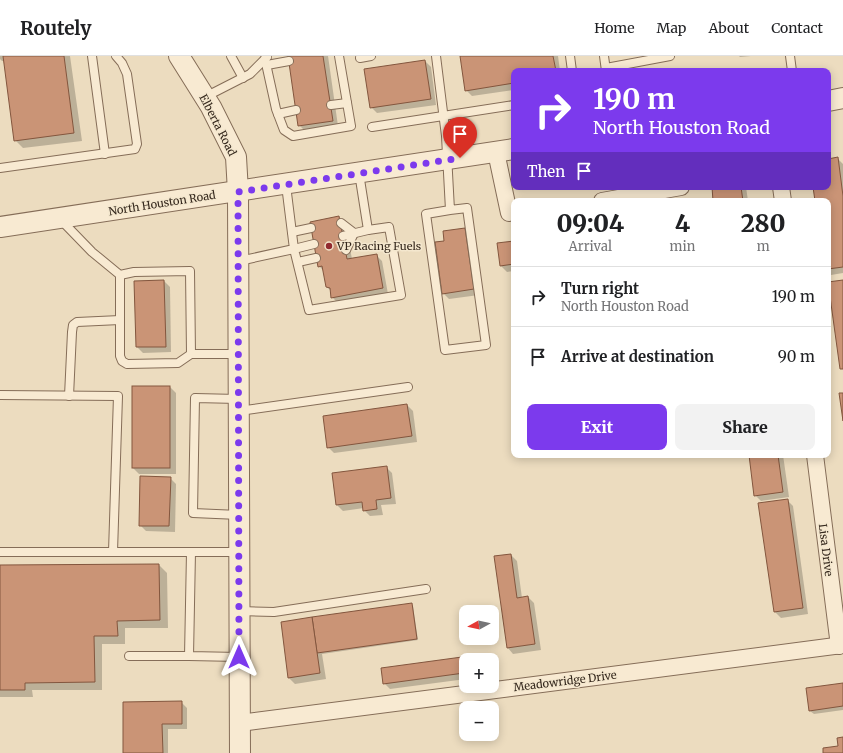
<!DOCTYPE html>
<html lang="en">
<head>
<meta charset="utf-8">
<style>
  :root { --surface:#fff; --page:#f2f2f2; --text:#202124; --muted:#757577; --line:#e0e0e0; --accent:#7c3aed }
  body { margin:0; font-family:Merriweather,serif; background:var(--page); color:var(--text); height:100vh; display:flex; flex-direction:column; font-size:15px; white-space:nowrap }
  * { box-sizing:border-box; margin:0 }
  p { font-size:13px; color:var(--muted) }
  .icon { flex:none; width:22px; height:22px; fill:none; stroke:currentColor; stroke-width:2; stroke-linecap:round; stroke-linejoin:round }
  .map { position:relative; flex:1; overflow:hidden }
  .sheet { position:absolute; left:511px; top:142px; width:320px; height:260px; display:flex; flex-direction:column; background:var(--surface); border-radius:8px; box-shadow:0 2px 10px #0003 }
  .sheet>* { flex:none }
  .guide { position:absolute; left:511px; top:12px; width:320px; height:122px; border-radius:8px; box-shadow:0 2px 10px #0003; background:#7c3aed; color:#fff; overflow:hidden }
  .needle { width:26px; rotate:262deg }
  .fabs { position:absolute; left:459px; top:549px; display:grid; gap:8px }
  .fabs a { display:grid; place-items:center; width:40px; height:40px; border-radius:8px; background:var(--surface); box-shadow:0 2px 10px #0003; font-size:20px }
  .pin { position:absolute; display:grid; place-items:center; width:34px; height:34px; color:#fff; margin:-41px -17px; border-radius:50% 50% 50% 0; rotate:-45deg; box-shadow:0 0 4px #0007 }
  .pin .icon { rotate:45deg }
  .me { position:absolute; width:44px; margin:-22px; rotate:0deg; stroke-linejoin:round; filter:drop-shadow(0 0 3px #0008) }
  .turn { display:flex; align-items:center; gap:14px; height:84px; padding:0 16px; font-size:18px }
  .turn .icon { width:52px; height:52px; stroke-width:2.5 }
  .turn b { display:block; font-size:28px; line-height:34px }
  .then { display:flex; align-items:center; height:38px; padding:0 16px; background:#0003; gap:8px; font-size:15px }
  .eta { display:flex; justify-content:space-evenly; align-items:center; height:68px; text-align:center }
  .eta b { font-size:24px; font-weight:800; line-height:28px }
  .action { display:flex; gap:8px; margin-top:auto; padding:8px 16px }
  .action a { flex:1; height:46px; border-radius:8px; background:var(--accent); color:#fff; font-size:16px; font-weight:800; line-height:46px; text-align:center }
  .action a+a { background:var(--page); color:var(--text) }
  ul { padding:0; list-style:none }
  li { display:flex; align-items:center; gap:12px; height:60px; padding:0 16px; border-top:1px solid var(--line) }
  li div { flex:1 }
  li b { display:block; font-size:15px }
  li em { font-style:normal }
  header { display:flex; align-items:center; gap:24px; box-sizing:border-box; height:56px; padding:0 20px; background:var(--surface); border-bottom:1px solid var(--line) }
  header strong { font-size:19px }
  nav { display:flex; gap:22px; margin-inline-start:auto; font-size:14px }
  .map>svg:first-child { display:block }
</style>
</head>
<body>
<header>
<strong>Routely</strong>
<nav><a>Home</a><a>Map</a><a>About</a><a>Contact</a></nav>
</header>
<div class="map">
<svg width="843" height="697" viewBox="0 0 843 697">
  <rect width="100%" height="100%" fill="#ecdcbf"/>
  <g fill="#0003">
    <polygon points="0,0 70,0 82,85 23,92 15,84 5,5 2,5 0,3"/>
    <polygon points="289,0 328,0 338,70 305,75 299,69"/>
    <polygon points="461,0 558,0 560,15 514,15 514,34 472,40 466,34"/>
    <polygon points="739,0 751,0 740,1"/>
    <polygon points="425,5 431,11 436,49 377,57 371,51"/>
    <polygon points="837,102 843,108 843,217 831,219 828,216 828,145 816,145 814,131 828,131 828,104"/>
    <polygon points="713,131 746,131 748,145 714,145"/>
    <polygon points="339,161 345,167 352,203 376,199 382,205 388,238 338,247 332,241 331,235 327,231 324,215 319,210"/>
    <polygon points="465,173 471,179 479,239 449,243 443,237 445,186"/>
    <polygon points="514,186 514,215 507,216 501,210 498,188"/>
    <polygon points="164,225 170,231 171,296 143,297 137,291"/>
    <polygon points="133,331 170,331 176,337 176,418 139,418 133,412"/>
    <polygon points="407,349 413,355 417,386 334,397 328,391"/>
    <polygon points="750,399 783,399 789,441 761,445 755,439"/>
    <polygon points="386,411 392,417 396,448 381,449 383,459 370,460 364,454 364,452 343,455 337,449"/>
    <polygon points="170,422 176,428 175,476 146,475 140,469"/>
    <polygon points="787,444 793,450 808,558 781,562 775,556"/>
    <polygon points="511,499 517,505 522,542 528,541 534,547 541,594 513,598 508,592"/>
    <polygon points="159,509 167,517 168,572 125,572 125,588 102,588 102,634 32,634 33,641 0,641 0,510"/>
    <polygon points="412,549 413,550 418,584 322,598 326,623 295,628 289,622 282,567"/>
    <polygon points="462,602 466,607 466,623 390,633 384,627"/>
    <polygon points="843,628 843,654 814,658 810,655"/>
    <polygon points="181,646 187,652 187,673 168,673 168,697 124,697"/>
  </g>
  <g fill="#ca9476" stroke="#83563e">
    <polygon points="3,0 64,0 74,77 14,85"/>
    <polygon points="288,0 323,0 333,65 298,70"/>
    <polygon points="460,0 553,0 556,15 514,15 514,27 465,35"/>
    <polygon points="425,4 431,43 370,52 364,13"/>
    <polygon points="838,101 843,140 843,211 828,213 828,145 815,145 813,131 828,131 828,103"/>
    <polygon points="712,131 741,131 743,145 713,145"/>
    <polygon points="339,160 347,203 377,198 383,232 331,242 330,232 326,231 322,210 318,211 310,166"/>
    <polygon points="465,172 474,233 442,238 435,186 444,185 443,175"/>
    <polygon points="514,185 514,208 500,210 497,187"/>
    <polygon points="164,224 166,291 136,291 134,225"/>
    <polygon points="843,224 843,313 840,313 828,226"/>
    <rect x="132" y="330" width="38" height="82"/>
    <polygon points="839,337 843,337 843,365"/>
    <polygon points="407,348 412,380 327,392 323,360"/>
    <polygon points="749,399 778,399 783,436 754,440"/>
    <polygon points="387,410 391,442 376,444 377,453 363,455 362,446 336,449 332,417"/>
    <polygon points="140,420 171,421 169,470 139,470"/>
    <polygon points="788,443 803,552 774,556 758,447"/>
    <polygon points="511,498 517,542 528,540 535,588 507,592 494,500"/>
    <polygon points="159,508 160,564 117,565 118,580 94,580 95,626 25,627 25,634 0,634 0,509"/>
    <polygon points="412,547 417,583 317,597 312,561"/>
    <polygon points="312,561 320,617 288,622 281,566"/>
    <polygon points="462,601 464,617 383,628 381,612"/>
    <polygon points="843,627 843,650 809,655 806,632"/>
    <polygon points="182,645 182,668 162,668 163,697 123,697 123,646"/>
    <polygon points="843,681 843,697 823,697 823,692 838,690 837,682"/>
  </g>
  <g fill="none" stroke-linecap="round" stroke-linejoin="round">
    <defs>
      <g id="service">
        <polyline points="92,0 105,98"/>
        <polyline points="231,0 243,22"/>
        <polyline points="436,0 446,80 450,154 426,158 445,294 486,289 467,152 450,154"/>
        <polyline points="570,0 572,15"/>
        <polyline points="604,0 606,15"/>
        <polyline points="790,0 792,15"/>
        <polyline points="360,2 371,0"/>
        <polyline points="265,3 276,53 284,74 293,80 351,70 339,0"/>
        <polyline points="267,9 289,5"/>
        <polyline points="606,12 670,0"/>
        <polyline points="205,41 250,18 267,1"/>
        <polyline points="331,49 347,47"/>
        <polyline points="278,58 296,54"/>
        <polyline points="372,71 514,49"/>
        <polyline points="0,112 135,93 137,88 127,18 122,7 116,0"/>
        <polyline points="60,163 92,196 120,219 134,216 190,215 191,298"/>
        <polyline points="341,167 354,177 346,194"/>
        <polyline points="292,176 311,172"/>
        <polyline points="343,180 368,174"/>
        <polyline points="314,188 294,193 309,254 401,239 389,171 368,174 359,117"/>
        <polyline points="239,205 294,193 286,129"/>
        <polyline points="298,206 316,202"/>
        <polyline points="120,219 120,300 122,305 127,308 178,307 191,298 238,298"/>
        <polyline points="0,339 118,340 113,496"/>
        <polyline points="69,340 72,276 73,269 77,266 120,264"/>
        <polyline points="238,343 195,342 193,457 239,459"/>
        <polyline points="239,355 408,331"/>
        <polyline points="0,496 239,496"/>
        <polyline points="191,496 189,600 239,601"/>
        <polyline points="240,555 274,556 426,533"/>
        <polyline points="129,600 189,600"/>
      </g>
      <g id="minor">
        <polyline points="496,96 509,157 514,156"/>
        <polyline points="781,131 783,145"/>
        <polyline points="602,145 681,131"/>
        <polyline points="815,399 839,590"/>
        <polyline points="240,667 843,589"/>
      </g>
      <g id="tertiary">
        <polyline points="179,0 211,51 236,101 238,136 240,697"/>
        <polyline points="828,45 843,42"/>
        <polyline points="0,171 514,93"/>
      </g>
    </defs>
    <use href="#service" stroke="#856d58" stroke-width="10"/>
    <use href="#minor" stroke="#856d58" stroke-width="18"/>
    <use href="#tertiary" stroke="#856d58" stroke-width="22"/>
    <use href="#service" stroke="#f8ead2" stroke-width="8"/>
    <use href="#minor" stroke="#f8ead2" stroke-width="16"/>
    <use href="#tertiary" stroke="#f8ead2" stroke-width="20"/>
  </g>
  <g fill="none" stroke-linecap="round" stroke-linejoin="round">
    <polyline stroke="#7c3aed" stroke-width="7" stroke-dasharray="0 12.6" points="239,601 238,136 460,102"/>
  </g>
  <circle fill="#922a30" stroke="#f4e7ce" stroke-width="1.5" cx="329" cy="190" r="4"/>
  <g text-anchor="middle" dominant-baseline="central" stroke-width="3" stroke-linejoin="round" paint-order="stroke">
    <g font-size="11" fill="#34271c" stroke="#f4e7ce">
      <text transform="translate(218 69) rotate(63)">Elberta Road</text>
      <text transform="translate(162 147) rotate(-9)">North Houston Road</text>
      <text transform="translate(826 494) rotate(83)">Lisa Drive</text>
      <text transform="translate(565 625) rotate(-7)">Meadowridge Drive</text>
    </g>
    <g font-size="11" fill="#34271c" stroke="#f4e7ce" text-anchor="start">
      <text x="337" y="190">VP Racing Fuels</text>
    </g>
  </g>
</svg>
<div class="fabs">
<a><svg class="needle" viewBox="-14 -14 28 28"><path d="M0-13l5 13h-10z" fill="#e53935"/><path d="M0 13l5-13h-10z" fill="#757577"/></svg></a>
<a>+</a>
<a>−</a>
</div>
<div class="pin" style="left:460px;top:102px;background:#d93025"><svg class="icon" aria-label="arrive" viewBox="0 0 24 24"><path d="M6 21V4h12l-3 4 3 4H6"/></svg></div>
<svg class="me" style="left:239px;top:601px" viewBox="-20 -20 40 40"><path d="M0-17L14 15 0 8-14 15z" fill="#7c3aed" stroke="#fff" stroke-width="4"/></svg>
<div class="guide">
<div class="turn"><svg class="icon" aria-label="right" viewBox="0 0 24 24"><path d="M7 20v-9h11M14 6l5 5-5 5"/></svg><div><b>190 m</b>North Houston Road</div></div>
<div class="then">Then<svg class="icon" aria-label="arrive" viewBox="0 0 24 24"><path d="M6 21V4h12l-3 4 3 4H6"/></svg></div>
</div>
<section class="sheet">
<div class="eta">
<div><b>09:04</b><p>Arrival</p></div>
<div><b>4</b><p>min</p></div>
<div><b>280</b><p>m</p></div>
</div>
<ul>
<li><svg class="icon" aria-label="right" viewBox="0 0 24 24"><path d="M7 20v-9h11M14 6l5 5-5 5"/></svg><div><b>Turn right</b><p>North Houston Road</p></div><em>190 m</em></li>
<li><svg class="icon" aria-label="arrive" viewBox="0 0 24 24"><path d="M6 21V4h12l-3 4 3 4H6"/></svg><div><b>Arrive at destination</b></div><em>90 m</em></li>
</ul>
<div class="action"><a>Exit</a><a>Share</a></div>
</section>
</div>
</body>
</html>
